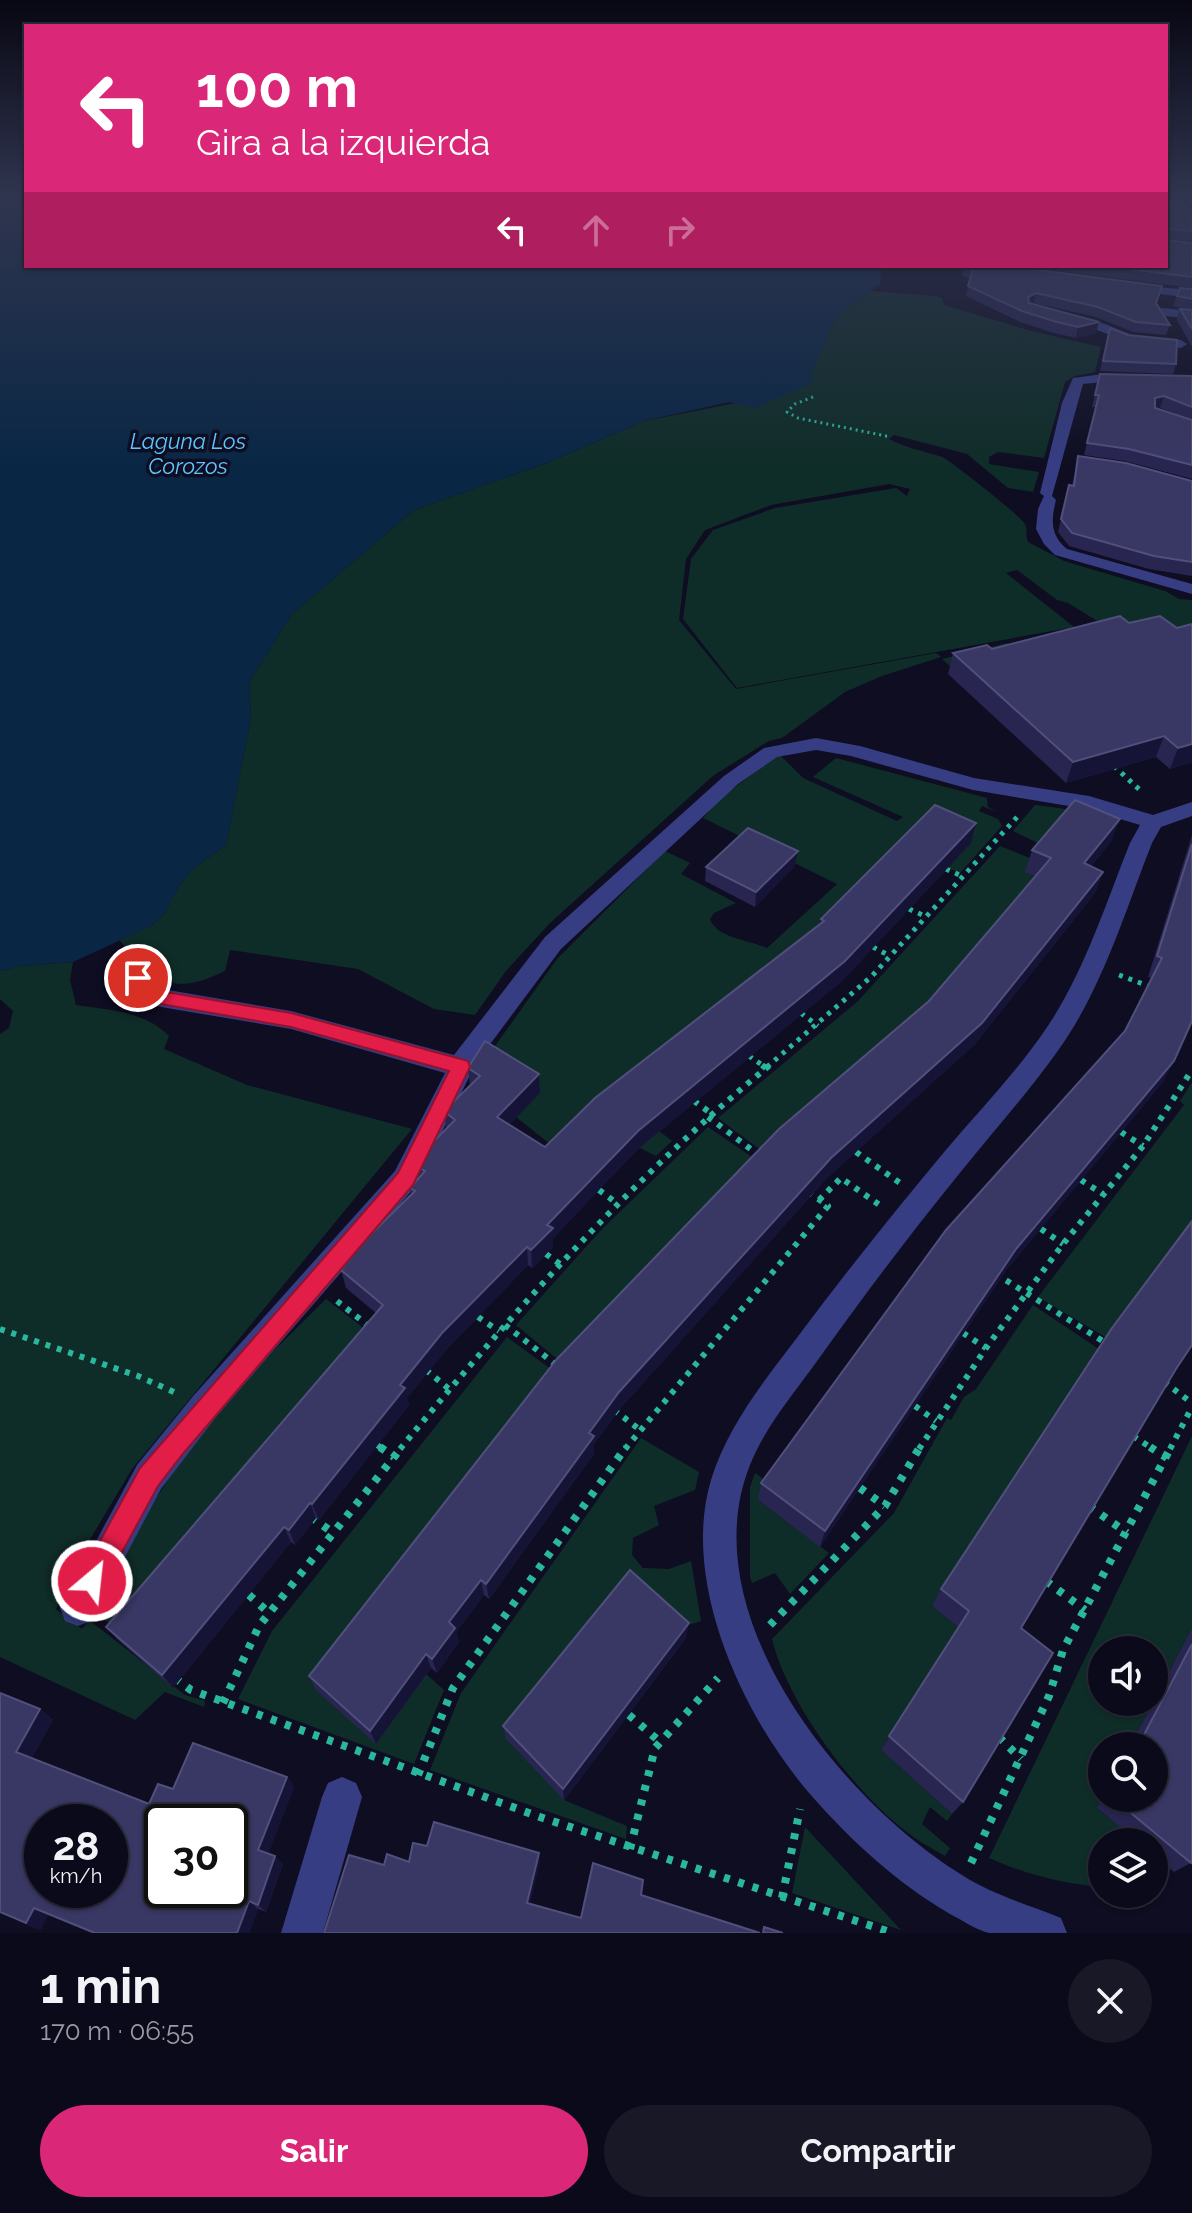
<!DOCTYPE html>
<html lang="es">
<head>
<meta charset="utf-8">
<style>
  :root { --surface:#0a0a1a; --page:#181827; --text:#f1f3f6; --muted:#999aa2; --line:#2a2b39; --accent:#db2777 }
  body { margin:0; font-family:Raleway,sans-serif; background:var(--page); color:var(--text); height:100vh; display:flex; flex-direction:column; font-size:30px; white-space:nowrap }
  * { box-sizing:border-box; margin:0 }
  p { font-size:26px; color:var(--muted) }
  .icon { flex:none; width:44px; height:44px; fill:none; stroke:currentColor; stroke-width:2; stroke-linecap:round; stroke-linejoin:round }
  .map { position:relative; height:1933px; overflow:hidden }
  .sheet { display:flex; flex-direction:column; background:var(--surface); flex:1 }
  .sheet>* { flex:none }
  .guide { position:absolute; left:24px; top:24px; width:1144px; height:244px; border-radius:0px; box-shadow:0 2px 6px #0004,0 0 0 2px var(--line); background:#db2777; color:#fff; overflow:hidden }
  .buttons { position:absolute; left:1088px; top:1636px; display:grid; gap:16px }
  .buttons a { display:grid; place-items:center; width:80px; height:80px; border-radius:50%; background:var(--surface); box-shadow:0 2px 6px #0004,0 0 0 2px var(--line); font-size:40px }
  .speed { position:absolute; left:24px; top:1804px; display:flex; gap:16px; font-size:40px; font-weight:700; text-align:center }
  .speed>* { display:grid; place-content:center; width:104px; height:104px; border-radius:50%; background:var(--surface); box-shadow:0 2px 6px #0004,0 0 0 2px var(--line); line-height:1 }
  .speed small { font-size:20px; font-weight:400 }
  .speed .limit { border:4px solid #111; border-radius:12px; background:#fff; color:#111 }
  .pin { position:absolute; display:grid; place-items:center; width:68px; height:68px; color:#fff; margin:-34px; border:4px solid #fff; border-radius:50%; box-shadow:0 2px 8px #0007 }
  .me { position:absolute; width:88px; margin:-44px; rotate:28deg; stroke-linejoin:round; filter:drop-shadow(0 0 6px #0008) }
  .turn { display:flex; align-items:center; gap:28px; height:168px; padding:0 40px; font-size:36px }
  .turn .icon { width:104px; height:104px; stroke-width:2.5 }
  .turn b { display:block; font-size:56px; line-height:68px }
  .lanes { display:flex; align-items:center; height:76px; padding:0 40px; background:#0003; justify-content:center; gap:40px; direction:ltr }
  .lanes .off { opacity:.35 }
  .round { display:grid; place-items:center; flex:none; width:84px; height:84px; border-radius:42px; background:var(--page) }
  .head { display:flex; align-items:center; justify-content:space-between; height:136px; padding:0 40px }
  h1 { font-size:48px; font-weight:700; line-height:60px }
  .cta { display:flex; gap:16px; margin-top:auto; padding:16px 40px }
  .cta a { flex:1; height:92px; border-radius:48px; background:var(--accent); color:#fff; font-size:32px; font-weight:700; line-height:92px; text-align:center }
  .cta a+a { background:var(--page); color:var(--text) }
  .map>svg:first-child { display:block }
</style>
</head>
<body>
<div class="map">
<svg width="1192" height="1933" viewBox="0 0 1192 1933">
  <rect width="100%" height="100%" fill="#0e0d22"/>
  <g fill="#0f2d28">
    <path d="M871 291 935 296 942 298 944 305 1031 331 1101 347 1095 372 1075 376 1065 382 1044 458 998 452 989 457V464L1039 472 1033 492 1008 488 967 454 894 435 889 439C906 448 924 451 942 457 951 461 1022 517 1025 524 1028 530 1025 535 1028 542L1064 561 1165 591 1179 599 1192 600V632L956 672 942 659 1007 643 1014 648 1104 625 1068 603 1057 600 1017 570 1006 573 1074 627 737 688 683 619 691 559 713 530 775 508 896 488 907 496 910 489 889 484 771 505 705 530 686 559 679 620 736 689 936 653 941 657 882 676 845 692 782 738 769 741 714 775 550 923 506 971 475 1015 434 1009 358 969 230 950 225 971C169 998 157 980 119 940L151 926 164 914 180 884 194 868 226 845 251 718 249 682 292 614 414 510 547 463 644 421 741 402 809 378 836 317Z"/>
    <path d="M781 756 803 778 897 821 903 817 813 777 836 758 987 798 988 807 997 812 982 806 979 811 998 819 1002 826 960 873 948 868 970 843 658 1130 672 1141 656 1156 640 1148 560 1152 516 1117 539 1094 517 1080 493 1049 557 959 665 851 690 863 681 874 736 903 714 913 710 919C716 938 750 940 767 948L837 884 703 818 721 798 773 758Z"/>
    <path d="M1035 805C1060 808 1095 811 1113 830L1100 824 1046 847 1013 831Z"/>
    <polygon points="1000,846 1035,860 1044,880 784,1168 718,1118 858,1001"/>
    <path d="M73 962 70 980 76 1005C109 1010 144 1011 169 1036L164 1049 247 1085 412 1129 132 1469 86 1546 56 1609 82 1629 89 1620 185 1695 205 1701 204 1707 165 1692 135 1720 0 1657V1034L9 1028 13 1011 0 999V971L21 966Z"/>
    <polygon points="1192,1082 1192,1221 1117,1344 1038,1297 1184,1105 1180,1101"/>
    <polygon points="708,1127 762,1164 567,1367 516,1325 602,1229"/>
    <path d="M326 1299 375 1337 124 1633 90 1610C129 1543 167 1474 216 1414 249 1373 288 1337 326 1299Z"/>
    <path d="M1033 1305 1099 1349 932 1606 958 1627 881 1750 952 1814 947 1821 930 1807 922 1824 950 1848 945 1856C931 1848 916 1840 903 1829 852 1789 787 1702 772 1639L894 1513 947 1418 951 1420 964 1397 976 1389Z"/>
    <polygon points="507,1337 559,1375 376,1743 426,1674 444,1690 414,1764 238,1699 272,1631"/>
    <path d="M1192 1436V1628L1154 1700V1650H1102V1702H1153L1130 1746H1102V1798L1097 1808 1138 1842H1102V1887C1064 1884 1024 1874 989 1858Z"/>
    <polygon points="641,1438 699,1472 695,1490 654,1506 659,1525 633,1538 632,1555 643,1568 669,1569 691,1561 701,1621 688,1625 564,1800 627,1826 626,1839 430,1770 461,1693"/>
    <polygon points="755,1473 770,1484 758,1500 829,1553 790,1594 775,1573 752,1583 750,1577 750,1487"/>
    <polygon points="805,1827 901,1930 792,1893"/>
  </g>
  <polygon fill="#092745" points="0,197 26,197 26,266 871,266 881,270 880,284 836,317 810,378 816,381 755,408 729,402 644,421 547,463 414,510 292,614 249,682 251,718 226,845 194,868 180,884 164,914 151,926 73,962 21,966 0,971"/>
  <g fill="none" stroke-linecap="round" stroke-linejoin="round">
    <polyline stroke="#29b89d" stroke-width="3" stroke-dasharray="2 4" stroke-linecap="butt" points="813,397 795,404 787,412 798,418 891,437"/>
    <g stroke="#29b89d" stroke-width="5" stroke-dasharray="4 6" stroke-linecap="butt">
      <polyline points="1114,766 1142,792"/>
      <polyline points="946,869 964,877"/>
      <polyline points="909,909 927,917"/>
      <polyline points="873,947 890,956"/>
      <polyline points="1119,975 1151,987"/>
      <polyline points="801,1013 818,1026"/>
      <polyline points="749,1056 765,1067"/>
      <polyline points="767,1067 872,976 1019,815"/>
    </g>
    <g stroke="#29b89d" stroke-width="6" stroke-dasharray="5 7" stroke-linecap="butt">
      <polyline points="762,1065 767,1069"/>
      <polyline points="694,1101 712,1114"/>
      <polyline points="708,1117 760,1156"/>
      <polyline points="1121,1132 1143,1146"/>
      <polyline points="856,1152 900,1183"/>
      <polyline points="1081,1180 1103,1194"/>
      <polyline points="599,1190 618,1204"/>
      <polyline points="819,1200 841,1178 881,1206"/>
      <polyline points="1041,1229 1063,1244"/>
      <polyline points="546,1254 560,1264"/>
      <polyline points="996,1274 1109,1345"/>
      <polyline points="337,1301 370,1327"/>
      <polyline points="478,1317 499,1331"/>
      <polyline points="505,1325 559,1367"/>
      <polyline points="0,1329 138,1376 174,1392"/>
      <polyline points="963,1333 986,1348"/>
      <polyline points="426,1370 449,1389"/>
      <polyline points="1164,1382 1192,1403"/>
      <polyline points="915,1406 936,1421"/>
      <polyline points="614,1410 639,1429"/>
      <polyline points="1133,1436 1153,1449"/>
      <polyline points="377,1445 383,1449"/>
      <path d="M400 1449C513 1312 632 1178 770 1065"/>
      <polyline points="625,1449 828,1206 810,1193"/>
      <polyline points="919,1449 986,1348 1063,1244 1143,1146 1192,1070"/>
      <polyline points="1170,1449 1192,1407"/>
    </g>
    <g stroke="#29b89d" stroke-width="8" stroke-dasharray="6 9" stroke-linecap="butt">
      <polyline points="380,1447 394,1457"/>
      <polyline points="1150,1447 1167,1458"/>
      <polyline points="860,1488 885,1506"/>
      <polyline points="1089,1506 1127,1533"/>
      <polyline points="311,1517 332,1532"/>
      <polyline points="1046,1581 1085,1610"/>
      <polyline points="249,1595 269,1613"/>
      <polyline points="770,1625 885,1506 920,1447"/>
      <polyline points="175,1678 191,1690 540,1817 893,1933"/>
      <polyline points="223,1703 259,1626 402,1447"/>
      <polyline points="629,1715 659,1741"/>
      <polyline points="999,1737 1021,1759"/>
      <polyline points="418,1775 453,1688 626,1447"/>
      <polyline points="630,1849 655,1748 718,1678"/>
      <polyline points="971,1863 1049,1696 1063,1650 1171,1447"/>
      <polyline points="782,1898 800,1809"/>
    </g>
    <g fill="#363d83" fill-rule="evenodd">
      <polygon points="1131,285 1192,290 1192,298 1127,290 1125,288"/>
      <polygon points="1162,308 1192,311 1192,319 1158,315 1158,309"/>
      <polygon points="1068,314 1095,320 1132,335 1181,340 1187,344 1181,348 1130,343 1087,326 1064,321 1064,315"/>
      <path d="M1103 374 1192 378V386L1103 382 1083 384 1052 496 1056 500C1051 520 1050 535 1067 549L1192 584V594L1055 555 1044 544 1036 529 1038 509 1044 496 1040 493 1062 403 1073 378Z"/>
      <path d="M816 738 860 746 974 778 1089 796 1153 815 1192 802V816L1161 827 1152 843C1124 914 1102 990 1057 1052 1027 1094 992 1133 959 1174 911 1233 865 1294 820 1357 796 1391 766 1425 750 1465 690 1615 842 1801 962 1875 993 1895 1027 1904 1061 1918L1067 1933C1043 1933 1012 1933 989 1933 976 1930 962 1920 950 1914 897 1883 851 1841 810 1794 744 1718 680 1583 711 1480 728 1425 765 1380 799 1335 846 1272 895 1211 945 1151 977 1113 1012 1077 1041 1036 1082 979 1104 908 1130 843L1140 825 1087 809 973 790 851 756 816 750 777 757 738 784 561 949 476 1063 415 1187 216 1417 161 1489 91 1621 78 1626 65 1621 60 1608 137 1465 194 1395 395 1171 445 1073 291 1029 161 1007 152 1004 126 978 129 972 138 969 147 972 168 990 291 1011 454 1055 545 937 724 776 764 748Z"/>
      <polygon points="342,1777 356,1783 362,1797 323,1933 281,1933 322,1797 328,1783"/>
    </g>
  </g>
  <g fill="#282551">
    <polygon points="1166,197 1192,212 1192,241 1167,239 1192,243 1192,288 1020,266 1166,266"/>
    <polygon points="1182,197 1192,197 1192,207"/>
    <polygon points="940,266 964,266 963,269"/>
    <polygon points="964,266 1157,303 1170,325 1166,335 1133,332 1096,317 1034,303 1032,304 1096,333 1076,338 1054,333 1020,322 966,296 970,279 962,275"/>
    <polygon points="1192,289 1192,347 1177,320 1180,309 1188,310 1173,306 1177,296"/>
    <polygon points="1107,338 1176,364 1173,374 1100,371"/>
    <polygon points="1100,374 1192,376 1192,420 1160,408 1158,409 1192,420 1192,479 1125,461 1084,455 1094,415 1095,407 1092,407"/>
    <polygon points="1078,456 1192,481 1192,576 1149,569 1069,546 1058,532 1069,485 1072,486"/>
    <polygon points="1120,616 1192,762 1170,769 1156,757 1066,783 948,674 953,653 992,649"/>
    <polygon points="976,823 971,843 842,981 637,1150 553,1238 553,1247 532,1268 528,1265 445,1351 407,1398 409,1405 319,1520 316,1518 295,1545 291,1542 173,1688 118,1640 106,1627 376,1313 346,1288 341,1270 411,1194 410,1188 418,1179 416,1166 446,1128 444,1111 470,1086 468,1068 539,1074 540,1093 509,1125 545,1147 821,923 821,919"/>
    <polygon points="1192,835 1192,1021 1163,1082 1007,1269 820,1547 758,1500 761,1483 1125,1031 1152,978 1148,977"/>
    <polygon points="1112,840 1091,866 1103,872 1095,893 975,1044 826,1179 618,1411 594,1444 594,1454 489,1599 484,1595 456,1632 459,1642 437,1673 431,1668 376,1744 316,1690 309,1676 929,1001 1036,876 1025,872 1032,850"/>
    <polygon points="795,866 755,907 705,881 706,867"/>
    <polygon points="1176,1369 1021,1628 963,1802 952,1814 881,1750 958,1627 932,1606 941,1589"/>
    <polygon points="1192,1628 1192,1861 1191,1863 1174,1872 1154,1855 1154,1842 1138,1842 1097,1808 1102,1798 1154,1798 1154,1746 1130,1746"/>
    <polygon points="686,1638 564,1800 506,1739 503,1726"/>
    <polygon points="40,1709 53,1720 32,1758 149,1804 173,1789 287,1777 294,1787 268,1853 283,1864 266,1912 258,1909 249,1933 92,1933 48,1915 40,1930 0,1912"/>
  </g>
  <g fill="#161436">
    <polygon points="1036,293 1034,303 1025,308 1028,297"/>
    <polygon points="1099,322 1096,333 1076,338 1078,327"/>
    <polygon points="1164,396 1160,408 1152,410 1155,398"/>
    <polygon points="1164,736 1156,757 1066,783 1073,762"/>
    <polygon points="1192,744 1192,762 1170,769 1178,748"/>
    <polygon points="1120,819 1112,840 1076,884 1084,863"/>
    <polygon points="976,823 971,843 842,981 637,1150 553,1238 553,1247 532,1268 531,1250 547,1225 638,1131"/>
    <polygon points="798,851 795,866 755,907 756,892"/>
    <polygon points="1103,872 1095,893 975,1044 826,1179 618,1411 594,1444 594,1454 489,1599 486,1584 589,1433 619,1392 831,1158"/>
    <polygon points="1174,1061 1163,1082 1007,1269 820,1547 825,1531 1016,1249"/>
    <polygon points="539,1074 540,1093 499,1136 497,1117"/>
    <polygon points="527,1247 528,1265 445,1351 407,1398 409,1405 319,1520 312,1504 400,1385 442,1333"/>
    <polygon points="310,1503 316,1518 295,1545 289,1530"/>
    <polygon points="284,1527 291,1542 173,1688 162,1675"/>
    <polygon points="481,1580 484,1595 456,1632 459,1642 437,1673 432,1659 449,1622"/>
    <polygon points="689,1623 686,1638 564,1800 563,1789"/>
    <polygon points="426,1654 431,1668 376,1744 370,1731"/>
    <polygon points="40,1709 53,1720 30,1762 16,1752"/>
    <polygon points="287,1777 294,1787 267,1858 258,1850"/>
    <polygon points="539,1853 540,1862 529,1910 527,1903"/>
    <polygon points="275,1856 283,1864 266,1912 258,1905"/>
    <polygon points="249,1901 258,1909 249,1933 237,1933"/>
    <polygon points="34,1908 48,1915 40,1930 26,1923"/>
  </g>
  <g fill="#393764" stroke="#514f7c" stroke-width="2" fill-rule="evenodd">
    <polygon points="1166,197 1177,197 1192,212 1192,231 1169,229 1166,232"/>
    <polygon points="1166,233 1167,240 1192,243 1192,277 1105,266 1166,266"/>
    <polygon points="965,266 1009,266 1162,286 1156,303 1170,325 1136,322 1098,307 1036,293 1028,297 1029,303 1099,322 1078,327 1057,322 1022,311 968,286 973,270"/>
    <polygon points="1180,288 1192,289 1192,299 1177,296"/>
    <polygon points="1180,309 1192,310 1192,329"/>
    <polygon points="1110,328 1128,335 1177,340 1176,364 1103,361"/>
    <polygon points="1100,374 1192,376 1192,407 1164,396 1155,398 1155,408 1192,420 1192,465 1129,449 1087,443 1099,395 1095,395"/>
    <polygon points="1078,456 1126,463 1192,481 1192,562 1154,556 1072,533 1061,519 1069,485 1074,486"/>
    <polygon points="1120,616 1129,623 1160,616 1177,628 1192,624 1192,744 1178,748 1164,736 1073,762 953,653 987,645 992,649"/>
    <polygon points="1075,800 1120,819 1084,863 1103,872 982,1023 831,1158 619,1392 589,1433 594,1436 486,1584 481,1580 449,1622 455,1628 432,1659 426,1654 370,1731 309,1676 557,1359 779,1129 929,1001 1051,858 1032,850"/>
    <polygon points="935,805 976,823 845,961 638,1131 547,1225 553,1228 531,1250 527,1247 442,1333 400,1385 405,1388 312,1504 310,1503 289,1530 284,1527 162,1675 106,1627 383,1305 341,1270 361,1244 415,1191 410,1188 425,1171 416,1166 424,1151 455,1120 444,1111 480,1076 468,1068 485,1041 539,1074 497,1117 545,1147 595,1098 824,921 821,919"/>
    <polygon points="748,828 798,851 756,892 706,867"/>
    <polygon points="1192,844 1192,1021 1174,1061 1016,1249 825,1531 761,1483 946,1230 1125,1031 1162,958 1157,956"/>
    <polygon points="1192,1221 1192,1345 1176,1369 1021,1628 1053,1653 963,1802 889,1736 969,1611 941,1589 1112,1328"/>
    <polygon points="630,1570 689,1623 563,1789 503,1726"/>
    <polygon points="1192,1644 1192,1861 1191,1863 1113,1798 1154,1798 1154,1746 1138,1746"/>
    <path d="M0 1693 40 1709 16 1752 149 1804 158 1784 173 1789 193 1743 287 1777 258 1850 275 1856 258 1905 249 1901 237 1933H95L34 1908 26 1923 0 1912ZM42 1822H110V1890H42ZM162 1822H230V1890H162Z"/>
    <polygon points="434,1822 539,1853 527,1903 581,1918 593,1863 643,1880 641,1895 760,1933 324,1933 349,1855 384,1865 387,1854 409,1862 413,1843 427,1846"/>
    <polygon points="764,1927 783,1933 763,1933"/>
  </g>
  <linearGradient id="sky" x2="0" y2="1"><stop stop-color="#080713"/><stop offset="0.42" stop-color="#30354f"/><stop offset="1" stop-color="#30354f" stop-opacity="0"/></linearGradient>
  <rect width="1192" height="468" fill="url(#sky)"/>
  <polygon fill="#e11d48" stroke="#92132f" stroke-width="2" points="138,972 166,992 291,1013 461,1059 468,1061 470,1067 413,1185 182,1455 158,1486 101,1591 92,1595 82,1591 78,1581 140,1468 398,1173 449,1071 291,1027 161,1004 155,1002 129,978"/>
  <g text-anchor="middle" dominant-baseline="central" stroke-width="7" stroke-linejoin="round" paint-order="stroke">
    <g font-size="22" font-style="italic" fill="#5cc8ff" stroke="#0e0d22">
      <text x="188" y="441">Laguna Los<tspan x="188" dy="25">Corozos</tspan></text>
    </g>
  </g>
</svg>
<div class="buttons">
<a><svg class="icon" aria-label="sound" viewBox="0 0 24 24"><path d="M4 9h4l5-4v14l-5-4H4zM17 9q2 3 0 6"/></svg></a>
<a><svg class="icon" aria-label="search" viewBox="0 0 24 24"><circle cx="10" cy="10" r="6"/><path d="M15 15l6 6"/></svg></a>
<a><svg class="icon" aria-label="layers" viewBox="0 0 24 24"><path d="M12 4l9 5-9 5-9-5zM3 14l9 5 9-5"/></svg></a>
</div>
<div class="speed"><div>28<small>km/h</small></div><div class="limit">30</div></div>
<div class="pin" style="left:138px;top:978px;background:#d93025"><svg class="icon" aria-label="arrive" viewBox="0 0 24 24"><path d="M6 21V4h12l-3 4 3 4H6"/></svg></div>
<svg class="me" style="left:92px;top:1581px" viewBox="-20 -20 40 40"><circle r="17" fill="#e11d48" stroke="#fff" stroke-width="3"/><path d="M0-11L8 9 0 5-8 9z" fill="#fff"/></svg>
<div class="guide">
<div class="turn"><svg class="icon" aria-label="left" viewBox="0 0 24 24"><path d="M17 20v-9H6M10 6l-5 5 5 5"/></svg><div><b>100 m</b>Gira a la izquierda</div></div>
<div class="lanes"><svg class="icon" aria-label="left" viewBox="0 0 24 24"><path d="M17 20v-9H6M10 6l-5 5 5 5"/></svg><svg class="icon off" aria-label="ahead" viewBox="0 0 24 24"><path d="M12 20V5M6 11l6-6 6 6"/></svg><svg class="icon off" aria-label="right" viewBox="0 0 24 24"><path d="M7 20v-9h11M14 6l5 5-5 5"/></svg></div>
</div>
</div>
<section class="sheet">
<div class="head"><div><h1>1 min</h1><p>170 m · 06:55</p></div><a class="round"><svg class="icon" aria-label="close" viewBox="0 0 24 24"><path d="M6 6l12 12M18 6L6 18"/></svg></a></div>
<div class="cta"><a>Salir</a><a>Compartir</a></div>
</section>
</body>
</html>
